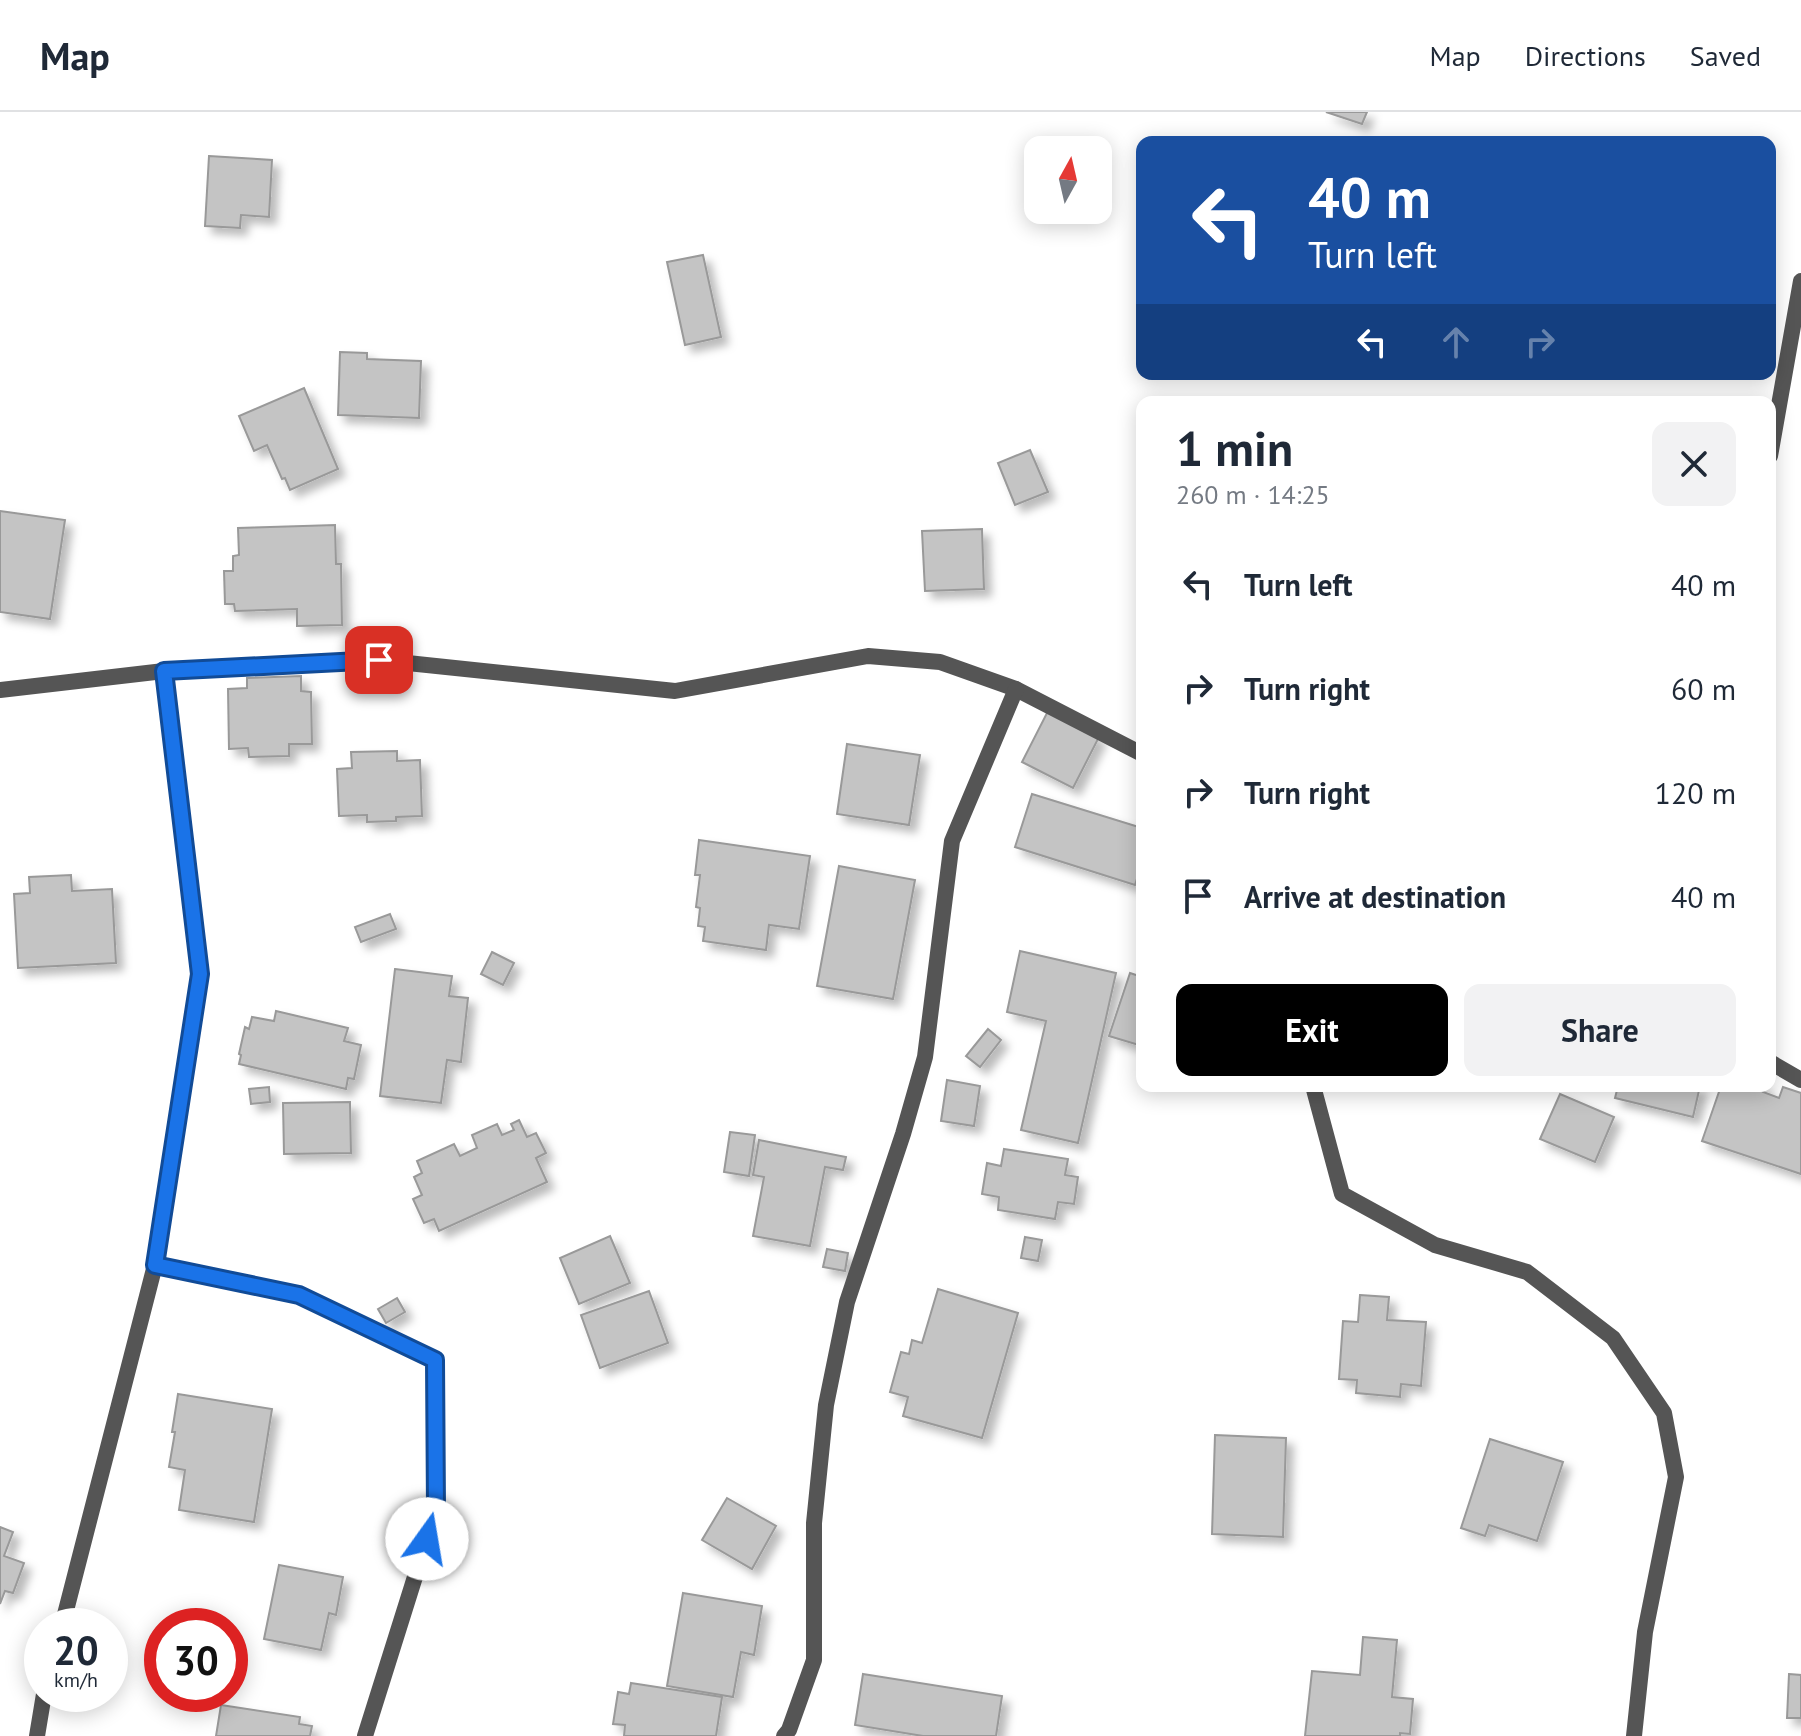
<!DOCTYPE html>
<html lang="en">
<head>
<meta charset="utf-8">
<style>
  :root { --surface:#fff; --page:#f2f2f3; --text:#1f2937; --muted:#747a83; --line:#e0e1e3; --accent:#000 }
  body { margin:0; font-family:"PT Sans",sans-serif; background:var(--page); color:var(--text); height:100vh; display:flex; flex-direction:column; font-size:30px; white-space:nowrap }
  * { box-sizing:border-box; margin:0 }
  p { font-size:26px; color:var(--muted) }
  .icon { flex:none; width:44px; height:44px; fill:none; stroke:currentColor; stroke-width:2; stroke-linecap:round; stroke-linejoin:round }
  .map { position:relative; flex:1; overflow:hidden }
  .drawer { position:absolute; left:1136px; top:284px; width:640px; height:696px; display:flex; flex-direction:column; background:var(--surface); border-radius:16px; box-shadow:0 4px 20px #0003 }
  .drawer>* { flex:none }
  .banner { position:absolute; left:1136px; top:24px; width:640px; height:244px; border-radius:16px; box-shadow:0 4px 20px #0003; background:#1a4fa0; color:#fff; overflow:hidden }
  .needle { width:52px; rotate:8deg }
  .tools { position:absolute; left:1024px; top:24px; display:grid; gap:16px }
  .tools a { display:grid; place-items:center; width:88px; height:88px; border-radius:16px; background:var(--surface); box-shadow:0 4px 20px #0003; font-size:40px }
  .speed { position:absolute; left:24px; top:1496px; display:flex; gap:16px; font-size:40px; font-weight:700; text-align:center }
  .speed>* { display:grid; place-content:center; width:104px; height:104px; border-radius:50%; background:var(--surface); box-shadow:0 4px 20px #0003; line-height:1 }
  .speed small { font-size:20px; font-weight:400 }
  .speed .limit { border:12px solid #d22; background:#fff; color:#111 }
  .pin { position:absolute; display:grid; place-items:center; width:68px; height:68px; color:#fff; margin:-34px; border-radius:16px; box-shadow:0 4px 12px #0006 }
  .me { position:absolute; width:88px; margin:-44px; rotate:13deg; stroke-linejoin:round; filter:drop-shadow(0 0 6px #0008) }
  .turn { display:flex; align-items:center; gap:28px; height:168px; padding:0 40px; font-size:36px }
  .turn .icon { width:104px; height:104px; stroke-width:2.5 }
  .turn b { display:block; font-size:56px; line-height:68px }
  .lanes { display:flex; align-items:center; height:76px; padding:0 40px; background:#0003; justify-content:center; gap:40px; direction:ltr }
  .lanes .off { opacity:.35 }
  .round { display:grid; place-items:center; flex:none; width:84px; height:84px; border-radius:16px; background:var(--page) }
  .overview { display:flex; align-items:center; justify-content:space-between; height:136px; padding:0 40px }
  h1 { font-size:48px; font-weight:600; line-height:60px }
  .action { display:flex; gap:16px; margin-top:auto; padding:16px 40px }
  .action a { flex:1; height:92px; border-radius:16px; background:var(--accent); color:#fff; font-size:32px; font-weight:600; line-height:92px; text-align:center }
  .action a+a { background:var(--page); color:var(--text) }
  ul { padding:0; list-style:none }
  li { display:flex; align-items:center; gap:24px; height:104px; padding:0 40px }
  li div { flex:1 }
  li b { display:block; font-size:30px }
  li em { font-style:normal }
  header { display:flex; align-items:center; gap:48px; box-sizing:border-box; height:112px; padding:0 40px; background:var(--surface); border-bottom:2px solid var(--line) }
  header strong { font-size:38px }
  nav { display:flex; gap:44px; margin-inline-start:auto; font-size:28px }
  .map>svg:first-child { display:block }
</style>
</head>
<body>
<header>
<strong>Map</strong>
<nav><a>Map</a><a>Directions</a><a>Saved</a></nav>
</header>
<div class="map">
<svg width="1801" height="1624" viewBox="0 0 1801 1624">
  <defs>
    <filter id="shadow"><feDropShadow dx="7" dy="7" stdDeviation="4" flood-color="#0004"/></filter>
  </defs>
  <rect width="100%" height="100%" fill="#fff"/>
  <g fill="#c4c4c4" stroke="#999" stroke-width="2" filter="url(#shadow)">
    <polygon points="1326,0 1367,0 1362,12"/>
    <polygon points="209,44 272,48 269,105 241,103 240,116 205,114"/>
    <polygon points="703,143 721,225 685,233 667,150"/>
    <polygon points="340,240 367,241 367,247 421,249 419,306 338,303"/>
    <polygon points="304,276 338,357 290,378 285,366 282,367 267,333 254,339 239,304"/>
    <polygon points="1030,338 1048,380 1015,393 998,351"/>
    <polygon points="0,399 65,408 50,507 0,500"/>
    <polygon points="335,413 336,452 341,452 342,513 297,514 297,497 235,499 234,492 225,492 224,459 233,459 233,444 239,443 238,416"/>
    <polygon points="982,417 984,477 925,479 922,419"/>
    <polygon points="301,564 301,579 311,580 312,632 289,632 289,644 249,645 248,636 229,637 228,577 247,576 247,566"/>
    <polygon points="1048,599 1099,625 1073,676 1022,650"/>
    <polygon points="847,632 920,643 909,713 837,702"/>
    <polygon points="397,639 397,649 420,648 422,704 396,705 396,709 367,710 367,703 339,704 337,657 352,656 351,640"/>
    <polygon points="1032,682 1142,716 1142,751 1135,773 1015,735"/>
    <polygon points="699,728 810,744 799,817 769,813 766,838 703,829 705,815 698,814 700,796 696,795 700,763 695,763"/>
    <polygon points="839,754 915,768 893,887 817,874"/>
    <polygon points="71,763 72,779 112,777 116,851 18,856 14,782 30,781 29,765"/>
    <polygon points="390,802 396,817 361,830 355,815"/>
    <polygon points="1020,839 1116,861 1078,1031 1021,1018 1046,909 1007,900"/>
    <polygon points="492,840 514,851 503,873 481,862"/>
    <polygon points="395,857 452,864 449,884 468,886 461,950 447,948 441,991 380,984"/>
    <polygon points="1130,861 1142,865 1142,934 1109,924"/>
    <polygon points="276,899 348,916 344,929 361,933 354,967 348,966 346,977 239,952 241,943 239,942 245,915 249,917 252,905 274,909"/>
    <polygon points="988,917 1001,928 980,955 966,944"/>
    <polygon points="947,968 980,974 974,1014 941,1009"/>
    <polygon points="1618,974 1700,974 1693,1005 1615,986"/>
    <polygon points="1721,974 1765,974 1763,980 1779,986 1783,975 1801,981 1801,1062 1702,1029"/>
    <polygon points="269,975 270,990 251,992 249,977"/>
    <polygon points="1560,982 1614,1005 1595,1050 1540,1027"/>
    <polygon points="350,990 351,1041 284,1042 283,991"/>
    <polygon points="519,1008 527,1025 536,1021 546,1041 536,1046 547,1070 439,1119 434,1107 424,1111 413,1087 422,1083 414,1065 422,1061 417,1049 454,1032 460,1044 477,1036 472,1023 497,1012 502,1023 514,1018 511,1012"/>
    <polygon points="730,1020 755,1023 749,1064 724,1060"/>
    <polygon points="759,1028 846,1045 843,1058 825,1055 810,1134 753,1124 764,1065 753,1063"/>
    <polygon points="1004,1037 1068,1047 1065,1063 1078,1065 1074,1092 1058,1090 1055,1107 998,1098 999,1085 982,1082 987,1051 1001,1054"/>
    <polygon points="610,1124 630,1171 579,1192 560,1146"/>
    <polygon points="1025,1125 1042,1128 1038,1149 1021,1146"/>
    <polygon points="827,1137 848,1141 845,1159 823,1155"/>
    <polygon points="938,1177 1018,1201 982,1326 903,1304 908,1285 890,1280 901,1240 909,1242 912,1228 922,1231"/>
    <polygon points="649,1179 668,1231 600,1256 581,1203"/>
    <polygon points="1360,1183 1389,1185 1387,1208 1426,1210 1421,1274 1401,1272 1400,1285 1356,1281 1357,1268 1339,1267 1343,1209 1358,1210"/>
    <polygon points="397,1186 405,1200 386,1211 378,1197"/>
    <polygon points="178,1282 272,1297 254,1410 179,1398 185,1358 169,1355 175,1320 172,1320"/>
    <polygon points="1215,1323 1286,1326 1283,1425 1212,1422"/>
    <polygon points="1490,1327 1563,1350 1537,1429 1489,1413 1485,1424 1461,1416"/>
    <polygon points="727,1386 776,1414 752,1457 702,1428"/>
    <polygon points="0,1415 13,1420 4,1444 24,1451 13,1481 5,1479 0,1492"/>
    <polygon points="279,1453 343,1465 336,1503 329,1501 321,1538 264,1527"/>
    <polygon points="683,1481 762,1494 754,1543 741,1540 733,1585 667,1574"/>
    <polygon points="1363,1525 1397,1528 1392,1585 1413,1587 1410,1622 1400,1621 1400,1624 1305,1624 1312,1559 1360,1563"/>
    <polygon points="863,1562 1002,1584 996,1624 923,1624 855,1613"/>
    <polygon points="1789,1562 1801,1563 1801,1606 1787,1606"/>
    <polygon points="631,1571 722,1585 716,1624 624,1624 625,1613 613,1612 618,1580 629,1582"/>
    <polygon points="221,1593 300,1605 299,1612 312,1614 310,1624 216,1624"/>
  </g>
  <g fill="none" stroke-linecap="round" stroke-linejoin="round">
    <g stroke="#555" stroke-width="16">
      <polyline points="1770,344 1801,169"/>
      <polyline points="0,578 164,559 379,548 675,579 868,544 940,550 1016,577 1142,642"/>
      <polyline points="1770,950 1801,968"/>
      <polyline points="1313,974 1342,1082 1435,1133 1527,1160 1613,1226 1664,1301 1676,1365 1645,1520 1634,1624"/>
      <polyline points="155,1153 299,1183 435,1248 436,1398 365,1624"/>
      <polyline points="62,1514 155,1153 200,862 164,559"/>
      <polyline points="37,1624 44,1582"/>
      <polyline points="784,1624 789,1618 814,1548 814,1411 826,1293 847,1190 903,1022 925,945 952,729 1016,577"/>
    </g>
  </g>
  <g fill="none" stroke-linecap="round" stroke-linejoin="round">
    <defs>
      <polyline id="route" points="379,548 164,559 200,862 155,1153 299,1183 435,1248 436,1398 427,1427"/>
    </defs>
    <use href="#route" stroke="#114b97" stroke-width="20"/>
    <use href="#route" stroke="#1a73e8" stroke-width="14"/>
  </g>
</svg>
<div class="tools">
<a><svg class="needle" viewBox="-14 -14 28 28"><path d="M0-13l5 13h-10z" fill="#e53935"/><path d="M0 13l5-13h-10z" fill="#747a83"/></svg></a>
</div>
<div class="speed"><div>20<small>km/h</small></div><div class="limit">30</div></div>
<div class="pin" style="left:379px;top:548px;background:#d93025"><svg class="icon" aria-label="arrive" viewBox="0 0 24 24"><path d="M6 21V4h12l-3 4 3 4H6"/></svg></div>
<svg class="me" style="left:427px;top:1427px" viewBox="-20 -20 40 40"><circle r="19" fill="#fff"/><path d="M0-13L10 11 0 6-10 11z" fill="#1a73e8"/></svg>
<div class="banner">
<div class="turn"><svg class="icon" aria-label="left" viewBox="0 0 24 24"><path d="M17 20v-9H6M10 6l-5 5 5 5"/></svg><div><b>40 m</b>Turn left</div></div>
<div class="lanes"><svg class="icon" aria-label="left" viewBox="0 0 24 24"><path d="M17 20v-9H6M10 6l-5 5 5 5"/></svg><svg class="icon off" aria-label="ahead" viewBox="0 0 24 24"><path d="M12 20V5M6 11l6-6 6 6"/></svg><svg class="icon off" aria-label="right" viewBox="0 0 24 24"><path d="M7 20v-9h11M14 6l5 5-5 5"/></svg></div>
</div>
<section class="drawer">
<div class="overview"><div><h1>1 min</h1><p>260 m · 14:25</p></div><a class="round"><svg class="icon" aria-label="close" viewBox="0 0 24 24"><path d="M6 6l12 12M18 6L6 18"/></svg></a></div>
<ul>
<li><svg class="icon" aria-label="left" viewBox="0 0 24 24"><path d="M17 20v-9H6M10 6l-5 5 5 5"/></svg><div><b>Turn left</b></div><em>40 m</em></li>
<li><svg class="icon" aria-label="right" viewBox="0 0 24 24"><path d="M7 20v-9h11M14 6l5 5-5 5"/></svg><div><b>Turn right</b></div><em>60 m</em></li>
<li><svg class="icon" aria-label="right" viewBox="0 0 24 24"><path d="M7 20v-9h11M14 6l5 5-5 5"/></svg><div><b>Turn right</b></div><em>120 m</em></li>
<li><svg class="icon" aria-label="arrive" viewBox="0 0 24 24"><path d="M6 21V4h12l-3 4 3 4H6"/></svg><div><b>Arrive at destination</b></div><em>40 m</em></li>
</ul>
<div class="action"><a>Exit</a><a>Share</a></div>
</section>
</div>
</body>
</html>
